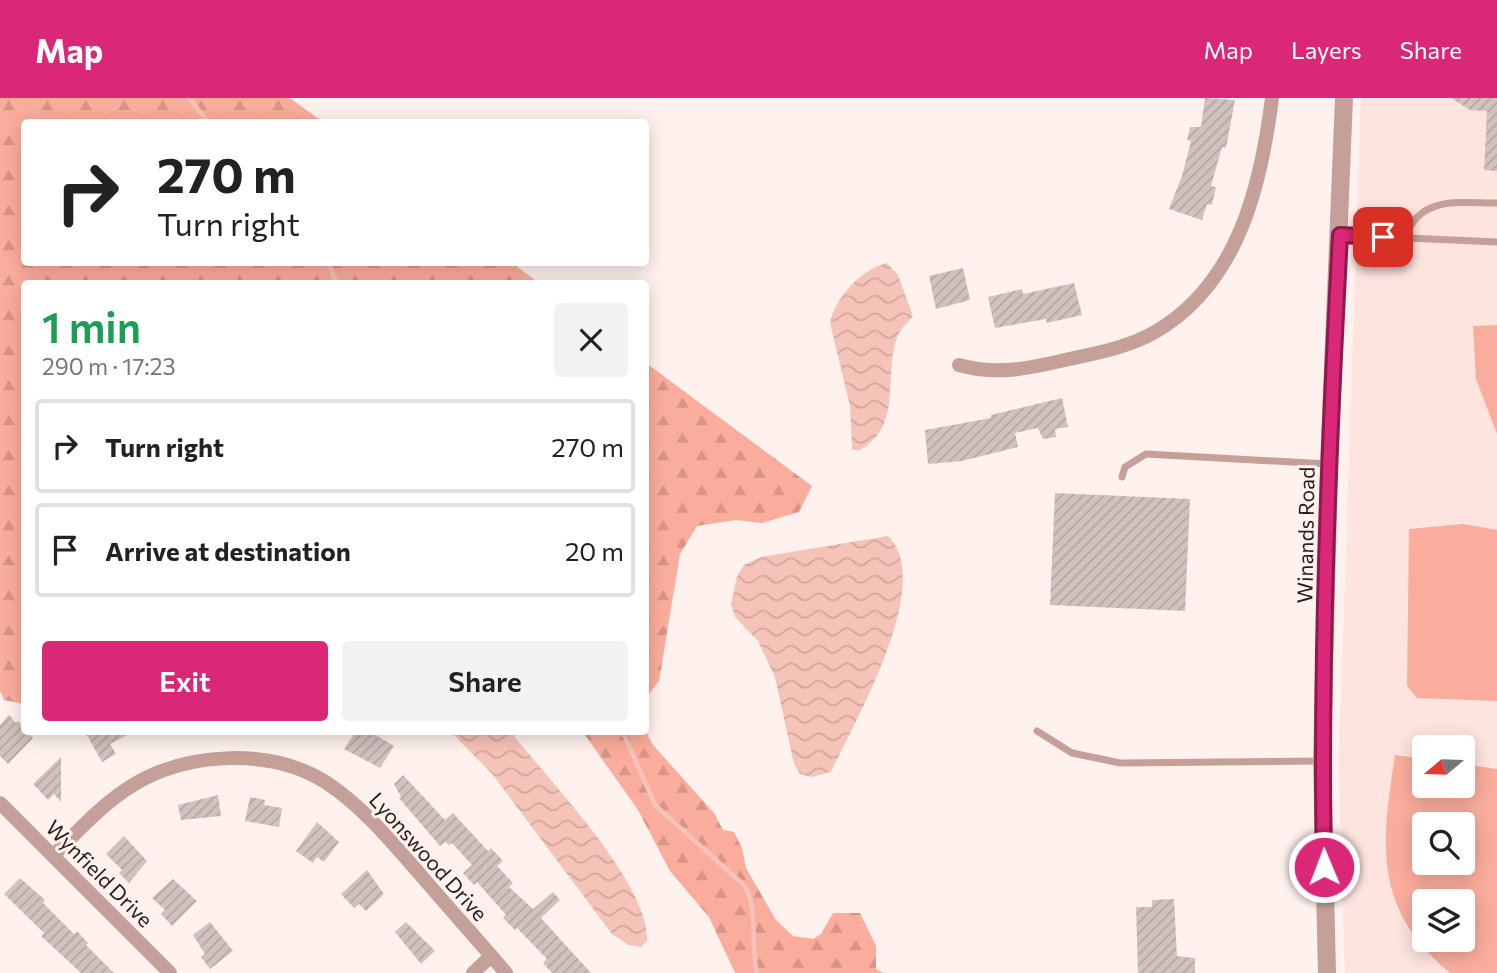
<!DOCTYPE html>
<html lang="en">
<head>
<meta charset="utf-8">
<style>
  :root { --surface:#fff; --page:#f2f2f2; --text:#222; --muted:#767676; --line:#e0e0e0; --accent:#db2777 }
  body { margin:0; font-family:Commissioner,sans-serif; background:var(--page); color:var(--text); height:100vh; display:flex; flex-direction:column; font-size:26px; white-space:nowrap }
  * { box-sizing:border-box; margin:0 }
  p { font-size:23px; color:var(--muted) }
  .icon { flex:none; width:38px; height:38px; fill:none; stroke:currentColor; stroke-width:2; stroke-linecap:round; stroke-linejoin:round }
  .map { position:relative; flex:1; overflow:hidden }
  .side { position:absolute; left:21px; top:182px; width:628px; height:455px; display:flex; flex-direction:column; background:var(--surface); border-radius:7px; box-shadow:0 4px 18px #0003 }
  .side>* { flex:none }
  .hud { position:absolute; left:21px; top:21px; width:628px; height:147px; border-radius:7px; box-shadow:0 4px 18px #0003; background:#fff; color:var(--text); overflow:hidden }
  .needle { width:46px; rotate:251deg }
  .tools { position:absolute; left:1412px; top:637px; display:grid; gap:14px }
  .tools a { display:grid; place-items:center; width:63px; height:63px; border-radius:7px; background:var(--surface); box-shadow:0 4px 18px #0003; font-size:35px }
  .pin { position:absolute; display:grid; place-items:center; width:60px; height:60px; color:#fff; margin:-30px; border-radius:14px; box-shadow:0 4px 10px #0006 }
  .me { position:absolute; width:77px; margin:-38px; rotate:359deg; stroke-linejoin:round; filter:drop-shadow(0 0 5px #0008) }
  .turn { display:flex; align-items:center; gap:24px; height:147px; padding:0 21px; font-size:32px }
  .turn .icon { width:91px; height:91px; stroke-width:2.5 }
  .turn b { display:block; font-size:49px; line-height:60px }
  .round { display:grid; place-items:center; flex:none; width:74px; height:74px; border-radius:7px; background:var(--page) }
  .overview { display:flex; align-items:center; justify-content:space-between; height:119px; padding:0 21px }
  h1 { font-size:42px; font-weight:600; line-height:52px; color:#1e9e55 }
  .button { display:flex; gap:14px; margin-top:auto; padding:14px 21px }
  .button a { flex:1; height:80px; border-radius:7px; background:var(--accent); color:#fff; font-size:28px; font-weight:600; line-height:80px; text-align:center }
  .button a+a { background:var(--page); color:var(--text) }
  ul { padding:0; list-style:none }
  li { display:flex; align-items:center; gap:21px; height:94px; margin:0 14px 10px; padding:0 7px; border:4px solid var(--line); border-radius:7px }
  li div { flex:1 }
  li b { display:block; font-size:26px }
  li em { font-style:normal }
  header { display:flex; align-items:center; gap:42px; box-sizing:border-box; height:98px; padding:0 35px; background:var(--accent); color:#fff }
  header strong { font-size:33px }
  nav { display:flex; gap:38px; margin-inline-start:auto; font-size:24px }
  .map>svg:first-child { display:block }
</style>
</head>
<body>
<header>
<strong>Map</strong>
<nav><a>Map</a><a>Layers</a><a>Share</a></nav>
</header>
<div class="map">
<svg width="1497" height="875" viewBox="0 0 1497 875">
  <defs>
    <pattern id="forest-firs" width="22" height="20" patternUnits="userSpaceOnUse" patternTransform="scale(1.75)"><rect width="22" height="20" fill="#fbad9d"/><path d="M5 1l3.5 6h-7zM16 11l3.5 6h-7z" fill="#d79487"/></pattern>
    <pattern id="water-waves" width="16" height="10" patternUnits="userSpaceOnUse" patternTransform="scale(1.75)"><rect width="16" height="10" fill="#f6c3b8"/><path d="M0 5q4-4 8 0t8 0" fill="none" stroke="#d3a79e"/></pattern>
    <pattern id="building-hatch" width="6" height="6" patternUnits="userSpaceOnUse" patternTransform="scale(1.75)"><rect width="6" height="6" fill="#d2c2be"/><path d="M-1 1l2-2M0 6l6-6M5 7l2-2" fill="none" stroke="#b4a6a3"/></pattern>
  </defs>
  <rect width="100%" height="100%" fill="#fef1ee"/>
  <path fill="#fde4df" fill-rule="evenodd" d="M1361 0H1497V875H1345L1339 662ZM1424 649H1463V688H1424ZM1424 726H1463V765H1424ZM1424 803H1463V842H1424Z"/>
  <g fill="url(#forest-firs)">
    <polygon points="0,0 290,0 323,24 24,24 24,164 511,164 539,185 24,186 24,606 4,602 0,593"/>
    <polygon points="646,265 812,388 799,414 762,425 736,422 697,428 680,456 659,583 646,600"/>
    <polygon points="583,634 646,634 653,647 714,715 723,732 734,734 742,750 746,770 776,822 793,838 813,841 821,836 833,815 860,815 876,848 876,871 883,875 735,875 709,819 670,773 638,712"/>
  </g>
  <g fill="#fbad9d" fill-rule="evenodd">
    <polygon points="1497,227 1497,336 1476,281 1473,228"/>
    <polygon points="1463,426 1497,432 1497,603 1417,600 1407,588 1409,431"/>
    <path d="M1395 657 1424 661V688H1463V666L1497 671V875H1450C1373 811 1381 747 1395 657ZM1424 726H1463V765H1424ZM1424 803H1463V842H1424Z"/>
  </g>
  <g fill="url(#water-waves)">
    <path d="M887 165 898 177 913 218C909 223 902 229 899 235 881 273 906 329 858 353L852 351 850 308 830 225C835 200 861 171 887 165Z"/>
    <path d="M888 438C936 485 854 624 831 674L811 679 800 676 794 666 775 579 758 543 735 519 731 506 737 478 744 467 761 459Z"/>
    <path d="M451 634H511C547 681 650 785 647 843L641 849 629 847 612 836 493 677Z"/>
  </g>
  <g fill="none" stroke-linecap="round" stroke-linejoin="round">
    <g stroke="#f6c3b8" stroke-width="4.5">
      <polyline points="189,0 208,24"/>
      <polyline points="329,164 334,180 340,186"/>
      <path d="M623 634 655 707 745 788C759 816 750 846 757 875"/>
    </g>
  </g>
  <g fill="url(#building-hatch)">
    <polygon points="1205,0 1235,2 1226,50 1222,49 1211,88 1216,89 1212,107 1207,106 1202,122 1169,111 1182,78 1191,43 1187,42 1190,29 1201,29"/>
    <polygon points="1451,0 1497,0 1497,73 1484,72 1487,13 1470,12"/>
    <polygon points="963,170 970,202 936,211 929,178"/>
    <polygon points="1074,185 1082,217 1047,225 1046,221 995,230 988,199 1022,191 1023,196"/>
    <polygon points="1062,300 1068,329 1055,331 1056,339 1043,341 1038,330 1015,335 1018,349 962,363 928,366 925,332 991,320 991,317"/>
    <polygon points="1055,395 1190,401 1185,513 1050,507"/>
    <polygon points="9,617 16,625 18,623 33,640 8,666 0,658 0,627"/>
    <polygon points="85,634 133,634 110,646 116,656 102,664"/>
    <polygon points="355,634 371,634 394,648 380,670 344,651"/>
    <polygon points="61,659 61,704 54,696 48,702 33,686"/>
    <polygon points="403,677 445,722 453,715 488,753 491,750 503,763 497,768 513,785 509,789 533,811 553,794 560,802 541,820 591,875 552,875 543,865 547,861 517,830 515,832 503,820 506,817 477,784 474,787 463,775 472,767 452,745 449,747 445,744 440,748 399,700 401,699 394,686"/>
    <polygon points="218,697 221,718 181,722 178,707"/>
    <polygon points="250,699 265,702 264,707 282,710 279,729 245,723"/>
    <polygon points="317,724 339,744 324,764 317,759 313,765 296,753"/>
    <polygon points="124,738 147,763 129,785 119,775 122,772 106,756"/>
    <polygon points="367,772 384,796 366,813 359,806 354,810 341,796"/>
    <polygon points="20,780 45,802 43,805 74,836 77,833 88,845 86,847 114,875 81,875 41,838 44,835 4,796"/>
    <polygon points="173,781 197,803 172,828 161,816 165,812 152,800"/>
    <polygon points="1174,801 1177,858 1195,860 1195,875 1138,875 1136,809 1152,809 1152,802"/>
    <polygon points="210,824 233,853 210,871 201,859 205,856 193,837"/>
    <polygon points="406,824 435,853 421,866 395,834"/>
  </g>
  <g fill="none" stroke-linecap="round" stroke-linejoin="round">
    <g stroke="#c5a098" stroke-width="7">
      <polyline points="1340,137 1497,144"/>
      <path d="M1405 140C1419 97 1460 105 1497 105"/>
      <polyline points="1122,379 1125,369 1146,356 1328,366"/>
      <polyline points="1037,633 1072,655 1120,665 1321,663"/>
    </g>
    <g stroke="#c5a098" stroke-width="14">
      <path d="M959 267C997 278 1031 270 1069 261 1098 255 1129 249 1155 234 1238 186 1261 88 1272 0"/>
      <polyline points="0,705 170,875"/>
      <path d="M53 758C78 733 102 706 133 687 188 654 271 649 327 685 363 709 390 742 418 774 447 808 477 841 506 875"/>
      <polyline points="473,875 491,858"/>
    </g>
    <polyline stroke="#c5a098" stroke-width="18" points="1327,875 1322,663 1329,366 1344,0"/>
  </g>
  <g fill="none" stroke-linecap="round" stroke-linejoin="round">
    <defs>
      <path id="route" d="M1324 769C1320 558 1329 347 1340 137L1383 139"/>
    </defs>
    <use href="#route" stroke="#8e194d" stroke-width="18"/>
    <use href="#route" stroke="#db2777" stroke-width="12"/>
  </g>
  <g text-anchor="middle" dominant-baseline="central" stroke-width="6" stroke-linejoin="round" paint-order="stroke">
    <g font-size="21" fill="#241e1d" stroke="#fef1ee">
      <text transform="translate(1305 437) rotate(-89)">Winands Road</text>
      <text transform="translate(429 758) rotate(48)">Lyonswood Drive</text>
      <text transform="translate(100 775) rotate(45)">Wynfield Drive</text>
    </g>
  </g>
</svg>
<div class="tools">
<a><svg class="needle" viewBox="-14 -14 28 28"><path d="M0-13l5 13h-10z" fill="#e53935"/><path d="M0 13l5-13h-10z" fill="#767676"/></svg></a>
<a><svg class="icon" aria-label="search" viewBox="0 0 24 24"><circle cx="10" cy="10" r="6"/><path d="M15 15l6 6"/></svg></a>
<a><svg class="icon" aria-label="layers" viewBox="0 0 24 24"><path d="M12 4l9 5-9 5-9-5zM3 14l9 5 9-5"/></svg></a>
</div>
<div class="pin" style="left:1383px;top:139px;background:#d93025"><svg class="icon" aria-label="arrive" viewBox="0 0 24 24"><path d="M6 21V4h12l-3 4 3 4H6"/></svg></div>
<svg class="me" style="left:1324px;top:769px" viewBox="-20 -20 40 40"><circle r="17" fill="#db2777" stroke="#fff" stroke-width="3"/><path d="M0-11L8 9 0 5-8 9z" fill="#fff"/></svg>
<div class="hud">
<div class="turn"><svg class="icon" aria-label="right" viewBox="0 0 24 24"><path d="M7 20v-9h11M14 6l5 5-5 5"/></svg><div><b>270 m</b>Turn right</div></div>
</div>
<section class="side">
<div class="overview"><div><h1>1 min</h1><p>290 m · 17:23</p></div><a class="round"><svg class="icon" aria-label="close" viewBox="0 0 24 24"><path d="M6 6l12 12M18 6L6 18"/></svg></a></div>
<ul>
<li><svg class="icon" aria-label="right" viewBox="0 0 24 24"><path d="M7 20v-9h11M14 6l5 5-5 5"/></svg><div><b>Turn right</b></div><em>270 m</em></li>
<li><svg class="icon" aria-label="arrive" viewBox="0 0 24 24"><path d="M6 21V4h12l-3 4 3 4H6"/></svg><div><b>Arrive at destination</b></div><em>20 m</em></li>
</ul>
<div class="button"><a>Exit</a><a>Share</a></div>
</section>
</div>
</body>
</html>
